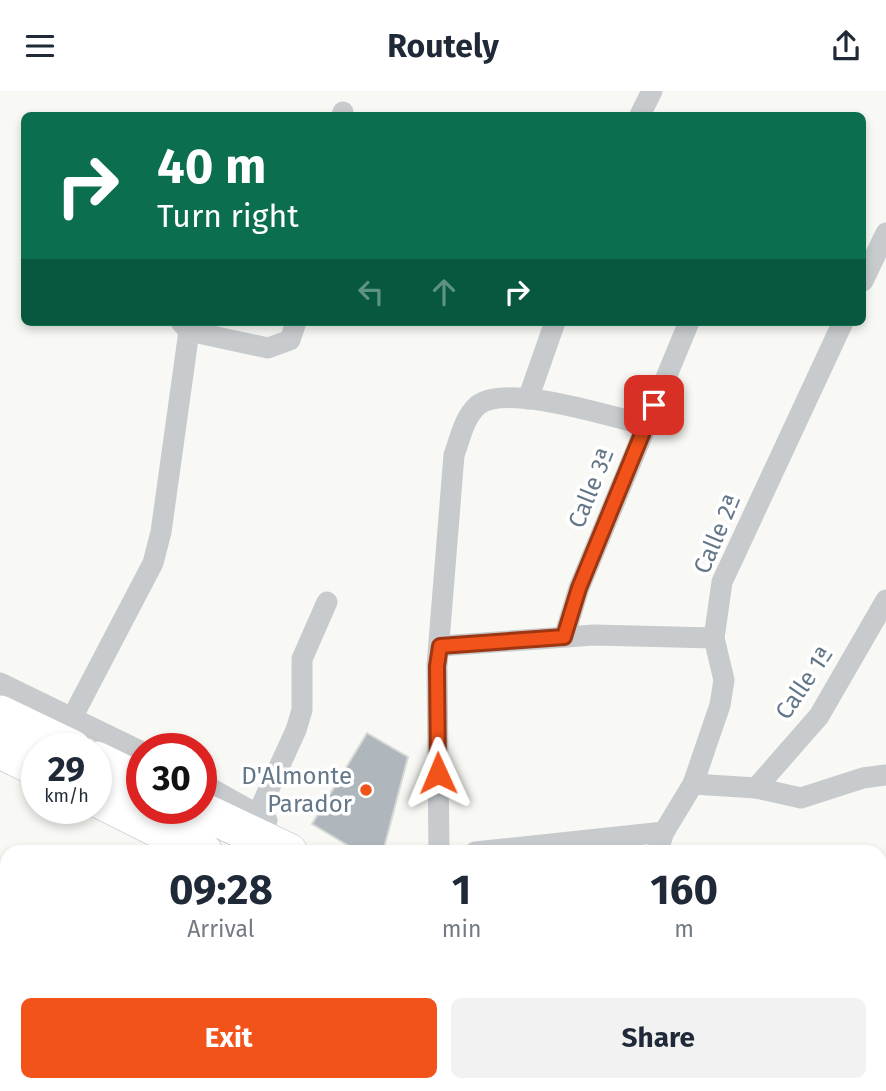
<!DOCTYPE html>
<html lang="en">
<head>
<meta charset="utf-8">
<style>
  :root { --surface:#fff; --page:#f2f2f3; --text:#1f2937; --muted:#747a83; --accent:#f2531a }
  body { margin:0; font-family:"Fira Sans",sans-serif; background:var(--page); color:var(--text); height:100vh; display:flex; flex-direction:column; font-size:26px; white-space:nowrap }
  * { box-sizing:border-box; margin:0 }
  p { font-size:23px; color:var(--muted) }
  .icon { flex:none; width:38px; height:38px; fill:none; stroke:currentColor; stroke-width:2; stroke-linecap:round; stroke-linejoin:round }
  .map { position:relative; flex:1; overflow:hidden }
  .details { position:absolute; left:0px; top:754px; width:887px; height:247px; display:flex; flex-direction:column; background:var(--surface); border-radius:21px 21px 0 0; box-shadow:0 4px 10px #0003 }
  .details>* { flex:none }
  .guide { position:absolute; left:21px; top:21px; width:845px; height:214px; border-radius:10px; box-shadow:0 4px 10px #0003; background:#0b6e4f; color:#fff; overflow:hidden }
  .speed { position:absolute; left:21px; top:642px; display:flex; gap:14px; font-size:35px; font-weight:700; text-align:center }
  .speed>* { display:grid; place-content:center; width:91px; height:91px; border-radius:50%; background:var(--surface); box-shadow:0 4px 10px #0003; line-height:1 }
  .speed small { font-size:18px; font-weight:400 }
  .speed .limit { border:10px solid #d22; background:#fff; color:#111 }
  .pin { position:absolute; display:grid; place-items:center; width:60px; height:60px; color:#fff; margin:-30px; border-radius:14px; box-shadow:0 4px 10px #0006 }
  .me { position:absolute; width:77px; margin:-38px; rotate:359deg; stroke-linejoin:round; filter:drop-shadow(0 0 5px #0008) }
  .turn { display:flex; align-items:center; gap:24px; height:147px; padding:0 21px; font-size:32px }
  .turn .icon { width:91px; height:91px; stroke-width:2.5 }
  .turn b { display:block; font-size:49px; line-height:60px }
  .lanes { display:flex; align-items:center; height:66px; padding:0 21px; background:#0003; justify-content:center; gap:35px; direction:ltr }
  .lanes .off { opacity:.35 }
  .eta { display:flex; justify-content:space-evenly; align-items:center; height:119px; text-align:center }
  .eta b { font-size:42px; font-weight:700; line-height:49px }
  .primary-button { display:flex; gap:14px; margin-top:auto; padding:14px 21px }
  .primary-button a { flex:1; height:80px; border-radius:10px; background:var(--accent); color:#fff; font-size:28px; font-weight:700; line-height:80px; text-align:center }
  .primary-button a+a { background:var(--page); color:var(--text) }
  header { display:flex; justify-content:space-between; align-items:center; height:91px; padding:0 21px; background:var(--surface); font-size:32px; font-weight:700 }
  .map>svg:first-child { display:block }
</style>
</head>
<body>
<header><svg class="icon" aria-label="menu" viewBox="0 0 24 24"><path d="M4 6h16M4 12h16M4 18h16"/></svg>Routely<svg class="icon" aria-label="share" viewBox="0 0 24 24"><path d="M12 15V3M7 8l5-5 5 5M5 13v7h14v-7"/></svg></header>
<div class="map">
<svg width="886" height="1000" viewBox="0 0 886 1000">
  <rect width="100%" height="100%" fill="#f8f8f4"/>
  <polygon fill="#afb7bd" stroke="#d9d9d7" stroke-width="2" points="367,642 408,666 383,761 359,761 312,733"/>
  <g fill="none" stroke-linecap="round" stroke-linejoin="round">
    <defs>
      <g id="highway">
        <polyline points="0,623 73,658"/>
        <polyline points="0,659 37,677"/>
        <polyline points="96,669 142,691"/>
        <polyline points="96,707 204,761"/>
        <polyline points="198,718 289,761"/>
        <polyline points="663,994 675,1000"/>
        <polyline points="747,994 761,1000"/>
        <polyline points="846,994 848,1000"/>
      </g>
    </defs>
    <use href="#highway" stroke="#b9bdc0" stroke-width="38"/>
    <polyline stroke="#bec1c3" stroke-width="3.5" stroke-dasharray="3.5 3.5" stroke-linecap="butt" points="316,756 327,761"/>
    <g stroke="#c7cbce" stroke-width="10">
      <polyline points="526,994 526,1000"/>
      <polyline points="631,1000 633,994"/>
    </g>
    <g stroke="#c7cbce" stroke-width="21">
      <polyline points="342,24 343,21"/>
      <polyline points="640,24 652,0"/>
      <polyline points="863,190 886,142"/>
      <polyline points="181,231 189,240 268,257 290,249 296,231"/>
      <polyline points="528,308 555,231"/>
      <polyline points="564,546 579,497 689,231"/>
      <polyline points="440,555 594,544 714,547"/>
      <polyline points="0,592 142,661"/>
      <polyline points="73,625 153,472 161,441 189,240"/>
      <polyline points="201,692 267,729"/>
      <polyline points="693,693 756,697 801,707 863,687 886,684"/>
      <polyline points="756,697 819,625 886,509"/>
      <polyline points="258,722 296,639 302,619 302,568 327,511"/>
      <path d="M439 761 437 575 454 364C460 348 464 327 477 315 504 291 611 326 646 334"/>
      <polyline points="475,761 664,741"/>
      <polyline points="657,761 664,741 693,693 720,614 724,589 714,547 722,491 843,231"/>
      <polyline points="880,879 886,885"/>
      <polyline points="880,941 886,935"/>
      <polyline points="454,994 458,1000"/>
      <polyline points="803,1000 813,994"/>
    </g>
    <use href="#highway" stroke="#fff" stroke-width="37"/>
  </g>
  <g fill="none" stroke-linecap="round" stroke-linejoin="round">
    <defs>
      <polyline id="route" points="438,682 437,575 440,555 564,546 579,497 654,314"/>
    </defs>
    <use href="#route" stroke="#9d3611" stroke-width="18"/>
    <use href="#route" stroke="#f2531a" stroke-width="12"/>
  </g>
  <circle fill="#f2531a" stroke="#fff" stroke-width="2.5" cx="366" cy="699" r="7"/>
  <g text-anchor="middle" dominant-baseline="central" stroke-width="7" stroke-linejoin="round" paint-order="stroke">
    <g font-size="24" fill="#647788" stroke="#fff">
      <text transform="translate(591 397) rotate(-68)">Calle 3ª</text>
      <text transform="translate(717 443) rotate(-67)">Calle 2ª</text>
      <text transform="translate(804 592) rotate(-56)">Calle 1ª</text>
    </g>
    <g font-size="24" fill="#647788" stroke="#fff" text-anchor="end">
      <text x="352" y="685">D'Almonte<tspan x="352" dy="28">Parador</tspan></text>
    </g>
  </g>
</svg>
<div class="speed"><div>29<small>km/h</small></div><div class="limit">30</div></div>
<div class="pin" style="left:654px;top:314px;background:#d93025"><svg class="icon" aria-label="arrive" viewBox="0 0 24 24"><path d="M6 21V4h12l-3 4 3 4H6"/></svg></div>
<svg class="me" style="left:438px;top:682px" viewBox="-20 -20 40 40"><path d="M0-17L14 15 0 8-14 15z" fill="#f2531a" stroke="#fff" stroke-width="4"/></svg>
<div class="guide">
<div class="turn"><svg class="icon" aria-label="right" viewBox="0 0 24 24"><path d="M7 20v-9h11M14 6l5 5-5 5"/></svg><div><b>40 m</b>Turn right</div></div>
<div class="lanes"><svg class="icon off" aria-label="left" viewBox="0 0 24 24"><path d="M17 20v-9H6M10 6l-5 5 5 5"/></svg><svg class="icon off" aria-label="ahead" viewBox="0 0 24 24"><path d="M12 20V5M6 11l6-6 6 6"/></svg><svg class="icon" aria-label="right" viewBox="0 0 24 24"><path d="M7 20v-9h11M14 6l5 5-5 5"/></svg></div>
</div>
<section class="details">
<div class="eta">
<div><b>09:28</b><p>Arrival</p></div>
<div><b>1</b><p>min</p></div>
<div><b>160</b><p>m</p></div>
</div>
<div class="primary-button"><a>Exit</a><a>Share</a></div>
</section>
</div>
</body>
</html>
